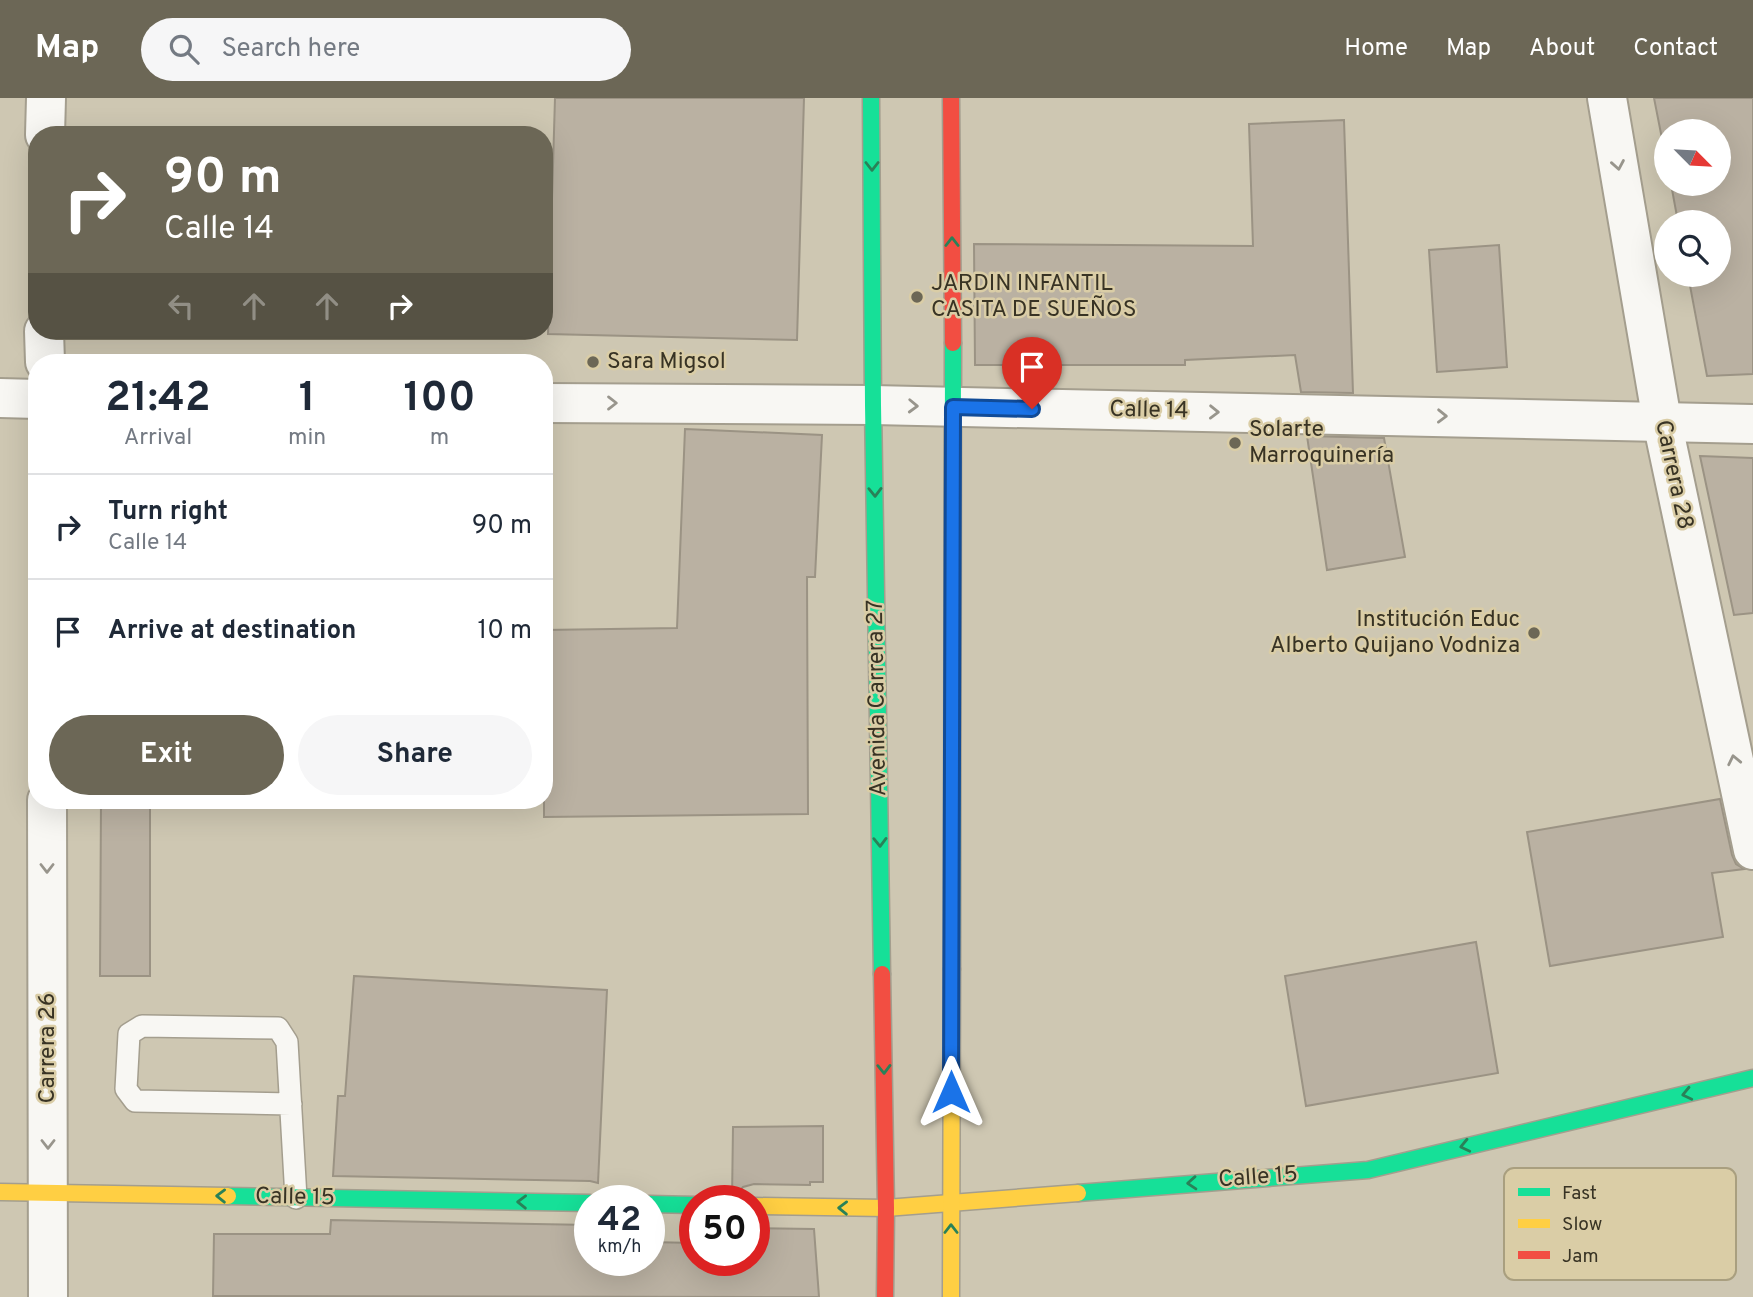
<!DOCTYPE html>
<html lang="en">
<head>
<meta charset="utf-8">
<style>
  :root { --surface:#fff; --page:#f6f6f7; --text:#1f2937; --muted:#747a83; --line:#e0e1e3; --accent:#6c6756 }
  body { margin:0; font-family:Overpass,sans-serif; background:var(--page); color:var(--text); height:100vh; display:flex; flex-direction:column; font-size:26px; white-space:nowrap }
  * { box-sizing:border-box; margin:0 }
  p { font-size:23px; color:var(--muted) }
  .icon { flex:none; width:38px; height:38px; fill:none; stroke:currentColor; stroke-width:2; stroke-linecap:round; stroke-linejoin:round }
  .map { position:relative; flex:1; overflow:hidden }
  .sheet { position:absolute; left:28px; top:256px; width:525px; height:455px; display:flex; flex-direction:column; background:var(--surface); border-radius:28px; box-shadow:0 7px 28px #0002 }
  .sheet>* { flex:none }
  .top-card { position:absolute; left:28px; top:28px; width:525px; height:214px; border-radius:28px; box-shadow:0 7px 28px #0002; background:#6c6756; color:#fff; overflow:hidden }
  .needle { width:46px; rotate:114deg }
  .fabs { position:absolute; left:1654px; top:21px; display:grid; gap:14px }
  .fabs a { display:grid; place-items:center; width:77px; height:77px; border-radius:50%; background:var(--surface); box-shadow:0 7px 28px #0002; font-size:35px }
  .speed { position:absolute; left:574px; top:1087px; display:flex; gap:14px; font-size:35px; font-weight:700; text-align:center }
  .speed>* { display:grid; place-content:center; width:91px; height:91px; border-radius:50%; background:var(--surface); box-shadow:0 7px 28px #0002; line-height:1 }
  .speed small { font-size:18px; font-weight:400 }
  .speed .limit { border:10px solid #d22; background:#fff; color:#111 }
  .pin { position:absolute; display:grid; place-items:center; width:60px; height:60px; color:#fff; margin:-72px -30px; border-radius:50% 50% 50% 0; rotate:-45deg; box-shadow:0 0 7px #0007 }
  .pin .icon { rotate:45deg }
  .me { position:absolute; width:77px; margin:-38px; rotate:0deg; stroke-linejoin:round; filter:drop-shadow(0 0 5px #0008) }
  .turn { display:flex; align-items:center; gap:24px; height:147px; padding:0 21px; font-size:32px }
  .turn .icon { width:91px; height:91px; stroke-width:2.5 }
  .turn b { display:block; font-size:49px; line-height:60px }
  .lanes { display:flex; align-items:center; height:66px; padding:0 21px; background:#0003; justify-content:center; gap:35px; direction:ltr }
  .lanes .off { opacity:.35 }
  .eta { display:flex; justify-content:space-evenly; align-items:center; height:119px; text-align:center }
  .eta b { font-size:42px; font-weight:700; line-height:49px }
  .primary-button { display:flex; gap:14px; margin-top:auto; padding:14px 21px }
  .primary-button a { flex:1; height:80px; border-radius:42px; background:var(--accent); color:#fff; font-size:28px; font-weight:700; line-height:80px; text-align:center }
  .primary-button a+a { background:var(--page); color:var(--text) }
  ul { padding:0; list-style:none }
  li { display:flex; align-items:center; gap:21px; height:105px; padding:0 21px; border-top:2px solid var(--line) }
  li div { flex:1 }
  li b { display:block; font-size:26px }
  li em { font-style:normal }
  header { display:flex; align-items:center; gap:42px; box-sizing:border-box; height:98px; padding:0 35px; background:var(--accent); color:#fff }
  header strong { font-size:33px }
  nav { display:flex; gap:38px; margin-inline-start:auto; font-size:24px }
  .search { width:490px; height:63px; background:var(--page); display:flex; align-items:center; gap:18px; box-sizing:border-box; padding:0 24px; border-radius:38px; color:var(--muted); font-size:26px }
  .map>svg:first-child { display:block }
</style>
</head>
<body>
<header>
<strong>Map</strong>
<div class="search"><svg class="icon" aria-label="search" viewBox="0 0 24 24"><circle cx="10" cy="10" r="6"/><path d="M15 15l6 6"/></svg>Search here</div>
<nav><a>Home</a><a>Map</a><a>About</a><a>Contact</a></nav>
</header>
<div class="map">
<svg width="1753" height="1199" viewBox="0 0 1753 1199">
  <rect width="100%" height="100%" fill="#cec7b2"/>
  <g fill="#bab1a2" stroke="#9b9384" stroke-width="2">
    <polygon points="555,0 804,0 797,242 548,236"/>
    <polygon points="1654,0 1753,0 1753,276 1707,278 1688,177 1718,177 1718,124 1678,124 1671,86 1718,86 1718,33 1666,33 1666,61"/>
    <polygon points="1344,22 1353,295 1301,294 1295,257 1185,262 1185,267 975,267 974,146 1253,148 1249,26"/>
    <polygon points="1499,147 1507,269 1437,274 1429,152"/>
    <polygon points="685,331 822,337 815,479 807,479 808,716 544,719 544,532 677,530"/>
    <polygon points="1307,338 1384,340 1405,459 1327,472"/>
    <polygon points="1700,358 1753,360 1753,515 1734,517"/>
    <polygon points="1720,701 1732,757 1736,766 1744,771 1712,775 1723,839 1550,868 1527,734"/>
    <polygon points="101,702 150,702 150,878 100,878"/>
    <polygon points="1476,844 1498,975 1306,1008 1285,878"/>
    <polygon points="354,878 607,892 598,1085 590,1083 333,1078 338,998 345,998"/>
    <polygon points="823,1028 823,1084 810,1084 810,1087 754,1086 743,1089 732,1102 733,1029"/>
    <polygon points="331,1122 590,1127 590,1162 649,1162 649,1144 695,1145 695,1162 754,1162 754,1130 814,1131 819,1199 213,1198 214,1136 330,1136"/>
  </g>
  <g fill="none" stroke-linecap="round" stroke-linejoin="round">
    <defs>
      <polyline id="lane" points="291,1006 135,1003 126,991 129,936 142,928 278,930 287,944 296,1100"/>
      <g id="street">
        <polyline points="1607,0 1662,323 1753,752"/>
        <polyline points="45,37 46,0"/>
        <polyline points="44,233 45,264"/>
        <polyline points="0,300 37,301"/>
        <polyline points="544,305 873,307 1753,326"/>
        <polyline points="47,702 48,1199"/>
      </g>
      <g id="fast">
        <polyline points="871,0 873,307 882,876"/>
        <polyline points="952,871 953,245"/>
        <polyline points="1078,1095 1368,1072 1753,980"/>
        <polyline points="228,1098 590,1105"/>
        <polyline points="649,1106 695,1107"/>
      </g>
      <g id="slow">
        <polyline points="0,1094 228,1098"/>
        <polyline points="754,1108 886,1110 1078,1095"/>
        <polyline points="951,1199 952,871"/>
      </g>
      <g id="jam">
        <polyline points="951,0 953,245"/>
        <polyline points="882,876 886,1110 885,1199"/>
      </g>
    </defs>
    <use href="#lane" stroke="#a49e8e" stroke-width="24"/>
    <use href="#street" stroke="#a49e8e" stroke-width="42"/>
    <use href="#fast" stroke="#a49e8e" stroke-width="19"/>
    <use href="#slow" stroke="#a49e8e" stroke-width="19"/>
    <use href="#jam" stroke="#a49e8e" stroke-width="19"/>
    <use href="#lane" stroke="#f8f7f3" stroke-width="21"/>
    <use href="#street" stroke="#f8f7f3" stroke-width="38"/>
    <use href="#fast" stroke="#16e098" stroke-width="16"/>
    <use href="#slow" stroke="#ffcf43" stroke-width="16"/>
    <use href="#jam" stroke="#f24e42" stroke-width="16"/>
  </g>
  <defs><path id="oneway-chevron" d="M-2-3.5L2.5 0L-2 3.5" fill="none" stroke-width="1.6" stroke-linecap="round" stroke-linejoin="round" transform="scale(1.75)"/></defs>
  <g stroke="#98958c">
    <use href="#oneway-chevron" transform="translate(1618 67) rotate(80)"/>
    <use href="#oneway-chevron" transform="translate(612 305)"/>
    <use href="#oneway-chevron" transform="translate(913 308) rotate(2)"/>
    <use href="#oneway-chevron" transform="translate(1214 314) rotate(1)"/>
    <use href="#oneway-chevron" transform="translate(1442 318) rotate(1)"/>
    <use href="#oneway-chevron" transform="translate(1734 662) rotate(-102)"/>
    <use href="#oneway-chevron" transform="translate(47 770) rotate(90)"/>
    <use href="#oneway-chevron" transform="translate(48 1046) rotate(90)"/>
  </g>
  <g stroke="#298158">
    <use href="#oneway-chevron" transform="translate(872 68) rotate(90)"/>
    <use href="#oneway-chevron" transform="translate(952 144) rotate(-90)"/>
    <use href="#oneway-chevron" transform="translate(875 394) rotate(89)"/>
    <use href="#oneway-chevron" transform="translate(880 744) rotate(89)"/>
    <use href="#oneway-chevron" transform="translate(884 971) rotate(89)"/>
    <use href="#oneway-chevron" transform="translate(1687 996) rotate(167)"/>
    <use href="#oneway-chevron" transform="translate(1465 1048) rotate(167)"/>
    <use href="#oneway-chevron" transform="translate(1192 1085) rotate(176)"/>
    <use href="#oneway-chevron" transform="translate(221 1098) rotate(-179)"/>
    <use href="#oneway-chevron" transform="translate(522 1104) rotate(-179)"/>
    <use href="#oneway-chevron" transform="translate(843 1110) rotate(-179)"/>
    <use href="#oneway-chevron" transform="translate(951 1131) rotate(-90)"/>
  </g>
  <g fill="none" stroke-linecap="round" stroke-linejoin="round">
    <defs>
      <polyline id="route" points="951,994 953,309 1032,311"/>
    </defs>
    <use href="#route" stroke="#114b97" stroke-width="18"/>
    <use href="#route" stroke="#1a73e8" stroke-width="12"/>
  </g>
  <g fill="#6c6756" stroke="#dacda6" stroke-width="2.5">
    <circle cx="917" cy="199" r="7"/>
    <circle cx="593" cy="264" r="7"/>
    <circle cx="1235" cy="345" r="7"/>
    <circle cx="1534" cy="535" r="7"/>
  </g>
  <g text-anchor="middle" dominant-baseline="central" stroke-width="5" stroke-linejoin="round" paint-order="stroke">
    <g font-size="23" fill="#383324" stroke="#dacda6" text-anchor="start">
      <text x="931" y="186">JARDIN INFANTIL<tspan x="931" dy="26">CASITA DE SUEÑOS</tspan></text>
      <text x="607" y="264">Sara Migsol</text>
      <text x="1249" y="332">Solarte<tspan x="1249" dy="26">Marroquinería</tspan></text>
      <text x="1520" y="522" text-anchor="end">Institución Educ<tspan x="1520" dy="26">Alberto Quijano Vodniza</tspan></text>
    </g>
    <g font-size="23" fill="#383324" stroke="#dacda6">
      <text transform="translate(1149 313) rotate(1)">Calle 14</text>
      <text transform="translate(1673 377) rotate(78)">Carrera 28</text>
      <text transform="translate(878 600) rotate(-91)">Avenida Carrera 27</text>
      <text transform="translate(48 950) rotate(-90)">Carrera 26</text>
      <text transform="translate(1258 1080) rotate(-4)">Calle 15</text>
      <text transform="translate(295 1100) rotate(1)">Calle 15</text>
    </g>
  </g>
  <rect x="1504" y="1070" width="232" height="112" rx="10" fill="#dacda6" stroke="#a99f7f" stroke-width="2"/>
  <rect x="1518" y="1090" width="32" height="8" fill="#16e098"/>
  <rect x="1518" y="1121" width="32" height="9" fill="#ffcf43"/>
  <rect x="1518" y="1153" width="32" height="8" fill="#f24e42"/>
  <g font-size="19" fill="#383324">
    <text x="1562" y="1101">Fast</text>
    <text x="1562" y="1132">Slow</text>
    <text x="1562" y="1164">Jam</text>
  </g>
</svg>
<div class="fabs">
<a><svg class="needle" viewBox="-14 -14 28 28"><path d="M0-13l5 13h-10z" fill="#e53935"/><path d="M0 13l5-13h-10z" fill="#747a83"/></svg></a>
<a><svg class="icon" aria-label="search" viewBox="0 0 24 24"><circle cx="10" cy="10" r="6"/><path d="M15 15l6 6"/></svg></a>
</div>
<div class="speed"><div>42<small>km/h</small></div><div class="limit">50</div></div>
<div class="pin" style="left:1032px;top:311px;background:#d93025"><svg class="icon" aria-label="arrive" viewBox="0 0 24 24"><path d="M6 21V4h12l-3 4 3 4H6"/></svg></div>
<svg class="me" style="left:951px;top:994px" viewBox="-20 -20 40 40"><path d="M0-17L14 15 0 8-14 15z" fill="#1a73e8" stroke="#fff" stroke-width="4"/></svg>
<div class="top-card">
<div class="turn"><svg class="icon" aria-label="right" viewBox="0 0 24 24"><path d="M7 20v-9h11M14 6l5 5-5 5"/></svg><div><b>90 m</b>Calle 14</div></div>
<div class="lanes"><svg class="icon off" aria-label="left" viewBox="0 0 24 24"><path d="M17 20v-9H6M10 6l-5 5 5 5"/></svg><svg class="icon off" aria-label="ahead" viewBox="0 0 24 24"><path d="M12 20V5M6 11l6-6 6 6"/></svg><svg class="icon off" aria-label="ahead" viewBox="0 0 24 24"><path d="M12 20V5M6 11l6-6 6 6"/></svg><svg class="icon" aria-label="right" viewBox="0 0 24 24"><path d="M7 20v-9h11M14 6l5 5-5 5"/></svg></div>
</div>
<section class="sheet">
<div class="eta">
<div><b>21:42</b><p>Arrival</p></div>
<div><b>1</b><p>min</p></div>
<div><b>100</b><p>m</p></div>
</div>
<ul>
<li><svg class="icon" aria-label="right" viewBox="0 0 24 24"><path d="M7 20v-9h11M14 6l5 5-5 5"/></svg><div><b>Turn right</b><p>Calle 14</p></div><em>90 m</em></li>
<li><svg class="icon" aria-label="arrive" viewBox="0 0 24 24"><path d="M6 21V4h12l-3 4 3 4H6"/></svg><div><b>Arrive at destination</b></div><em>10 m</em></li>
</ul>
<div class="primary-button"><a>Exit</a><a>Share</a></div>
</section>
</div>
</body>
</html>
